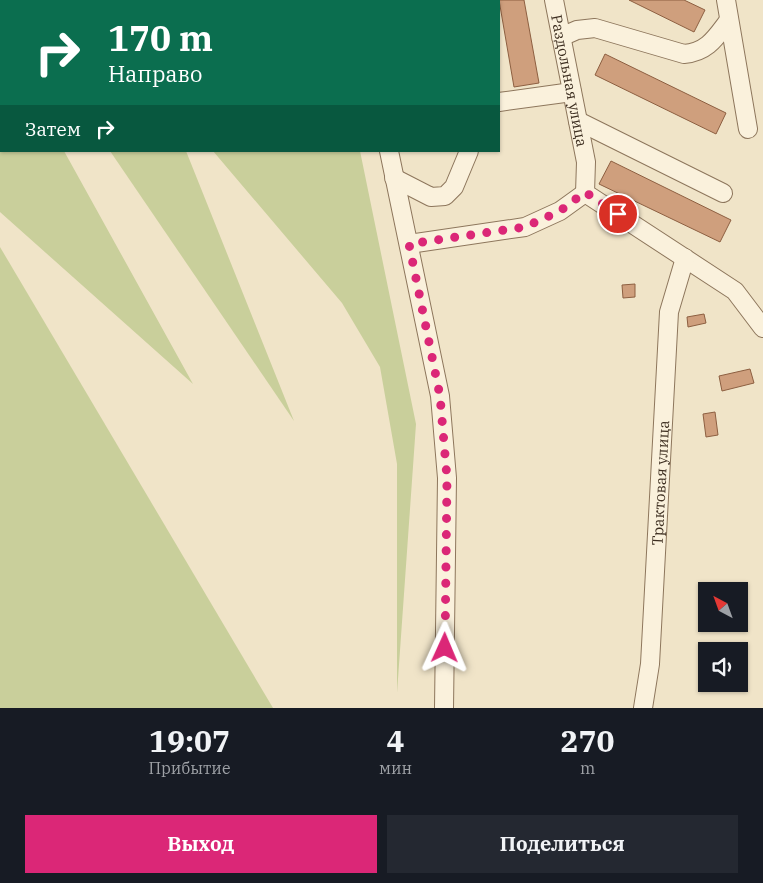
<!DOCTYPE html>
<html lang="ru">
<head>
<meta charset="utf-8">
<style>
  :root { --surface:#171b24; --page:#242831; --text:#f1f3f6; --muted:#9ea1a6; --accent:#db2777 }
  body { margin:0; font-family:"IBM Plex Serif",serif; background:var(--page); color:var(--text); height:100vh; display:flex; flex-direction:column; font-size:19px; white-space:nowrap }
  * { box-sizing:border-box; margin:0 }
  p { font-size:16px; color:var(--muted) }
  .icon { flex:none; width:28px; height:28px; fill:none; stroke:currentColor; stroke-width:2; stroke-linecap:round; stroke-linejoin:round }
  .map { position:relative; height:708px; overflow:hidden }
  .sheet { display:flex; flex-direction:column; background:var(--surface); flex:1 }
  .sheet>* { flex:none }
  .top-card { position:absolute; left:0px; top:0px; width:500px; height:152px; box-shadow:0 1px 4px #0004; background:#0b6e4f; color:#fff; overflow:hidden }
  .needle { width:32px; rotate:319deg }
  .fabs { position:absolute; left:698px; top:582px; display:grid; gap:10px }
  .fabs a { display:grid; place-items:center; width:50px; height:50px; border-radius:0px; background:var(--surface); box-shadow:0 1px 4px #0004; font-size:25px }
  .pin { position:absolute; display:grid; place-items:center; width:42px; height:42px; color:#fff; margin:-21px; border:2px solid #fff; border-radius:50%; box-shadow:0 1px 5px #0007 }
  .me { position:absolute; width:55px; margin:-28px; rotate:1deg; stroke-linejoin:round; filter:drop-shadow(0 0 4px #0008) }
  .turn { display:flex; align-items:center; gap:18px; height:105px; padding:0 25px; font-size:22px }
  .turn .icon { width:65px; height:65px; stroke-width:2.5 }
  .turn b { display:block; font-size:35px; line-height:42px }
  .then { display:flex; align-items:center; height:48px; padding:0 25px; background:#0003; gap:10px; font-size:19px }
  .eta { display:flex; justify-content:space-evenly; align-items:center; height:85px; text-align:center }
  .eta b { font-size:30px; font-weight:800; line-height:35px }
  .cta { display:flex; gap:10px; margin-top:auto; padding:10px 25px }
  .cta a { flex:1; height:58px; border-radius:0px; background:var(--accent); color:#fff; font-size:20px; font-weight:800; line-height:58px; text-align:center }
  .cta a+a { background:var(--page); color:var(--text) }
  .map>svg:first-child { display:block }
</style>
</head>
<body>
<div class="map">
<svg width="763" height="708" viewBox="0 0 763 708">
  <rect width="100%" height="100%" fill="#f0e4c8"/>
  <g fill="#c9cf9b">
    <polygon points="6,0 326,0 326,1 7,1"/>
    <polygon points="0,35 1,151 64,151 193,384 0,212"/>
    <polygon points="110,151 186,151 294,421"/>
    <polygon points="213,151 360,151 416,424 397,693 397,464 380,367 342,303"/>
    <polygon points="0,247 273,708 0,708"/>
  </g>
  <g fill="#cf9f7d" stroke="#8d5f41">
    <rect x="403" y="0" width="23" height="1"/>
    <polygon points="499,0 524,0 539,83 514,87"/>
    <polygon points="629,0 684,0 705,10 694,32"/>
    <polygon points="605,54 726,113 716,134 595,75"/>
    <polygon points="611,161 731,220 720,242 599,184"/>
    <polygon points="635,284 635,297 623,298 622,285"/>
    <polygon points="704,314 706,323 688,327 687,317"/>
    <polygon points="750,369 754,383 722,391 719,376"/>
    <polygon points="715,412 718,435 706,437 703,414"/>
  </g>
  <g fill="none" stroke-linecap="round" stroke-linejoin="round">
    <defs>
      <g id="minor">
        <polyline points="357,0 357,1"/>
        <polyline points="446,0 446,1"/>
        <path id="s1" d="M554 0 586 162 585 193 735 291 763 328"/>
        <polyline points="726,0 748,129"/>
        <path d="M561 37 577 30 595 28 684 54C708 52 716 37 729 20"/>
        <polyline points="499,102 572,92"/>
        <polyline points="578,121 723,193"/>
        <polyline points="389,151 440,396 447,478 444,708"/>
        <polyline points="394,178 431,197 445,196 454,187 469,151"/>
        <polyline points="409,244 525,227 560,211 585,193"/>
        <path id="s2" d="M643 708 650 664 669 312 685 258"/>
      </g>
    </defs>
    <use href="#minor" stroke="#8d765c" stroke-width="20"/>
    <use href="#minor" stroke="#faf1dc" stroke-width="18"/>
  </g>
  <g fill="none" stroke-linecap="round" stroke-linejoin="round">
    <polyline stroke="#db2777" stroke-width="9" stroke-dasharray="0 16.2" points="445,648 447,478 440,396 409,244 525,227 560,211 585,192 618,214"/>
  </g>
  <g text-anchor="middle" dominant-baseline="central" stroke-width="4.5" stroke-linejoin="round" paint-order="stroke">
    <g font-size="15" fill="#3d2e20" stroke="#f7eed8">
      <text stroke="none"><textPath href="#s1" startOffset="82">Раздольная улица</textPath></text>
      <text stroke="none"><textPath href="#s2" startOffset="226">Трактовая улица</textPath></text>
    </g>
  </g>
</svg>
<div class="fabs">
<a><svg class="needle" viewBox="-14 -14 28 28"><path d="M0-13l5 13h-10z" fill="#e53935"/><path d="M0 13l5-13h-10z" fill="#9ea1a6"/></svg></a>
<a><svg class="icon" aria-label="sound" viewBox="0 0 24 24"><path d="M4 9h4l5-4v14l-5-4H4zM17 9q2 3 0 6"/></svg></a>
</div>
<div class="pin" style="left:618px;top:214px;background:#d93025"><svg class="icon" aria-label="arrive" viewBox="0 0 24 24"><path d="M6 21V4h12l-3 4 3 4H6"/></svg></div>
<svg class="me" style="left:445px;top:648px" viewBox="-20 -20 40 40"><path d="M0-17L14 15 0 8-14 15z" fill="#db2777" stroke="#fff" stroke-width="4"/></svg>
<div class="top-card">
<div class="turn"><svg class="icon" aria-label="right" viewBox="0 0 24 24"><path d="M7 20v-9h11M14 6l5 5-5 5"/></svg><div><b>170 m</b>Направо</div></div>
<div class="then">Затем<svg class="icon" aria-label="right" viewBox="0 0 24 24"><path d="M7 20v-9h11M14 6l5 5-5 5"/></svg></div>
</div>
</div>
<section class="sheet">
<div class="eta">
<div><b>19:07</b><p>Прибытие</p></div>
<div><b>4</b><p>мин</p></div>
<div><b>270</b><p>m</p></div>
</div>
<div class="cta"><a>Выход</a><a>Поделиться</a></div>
</section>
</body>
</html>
